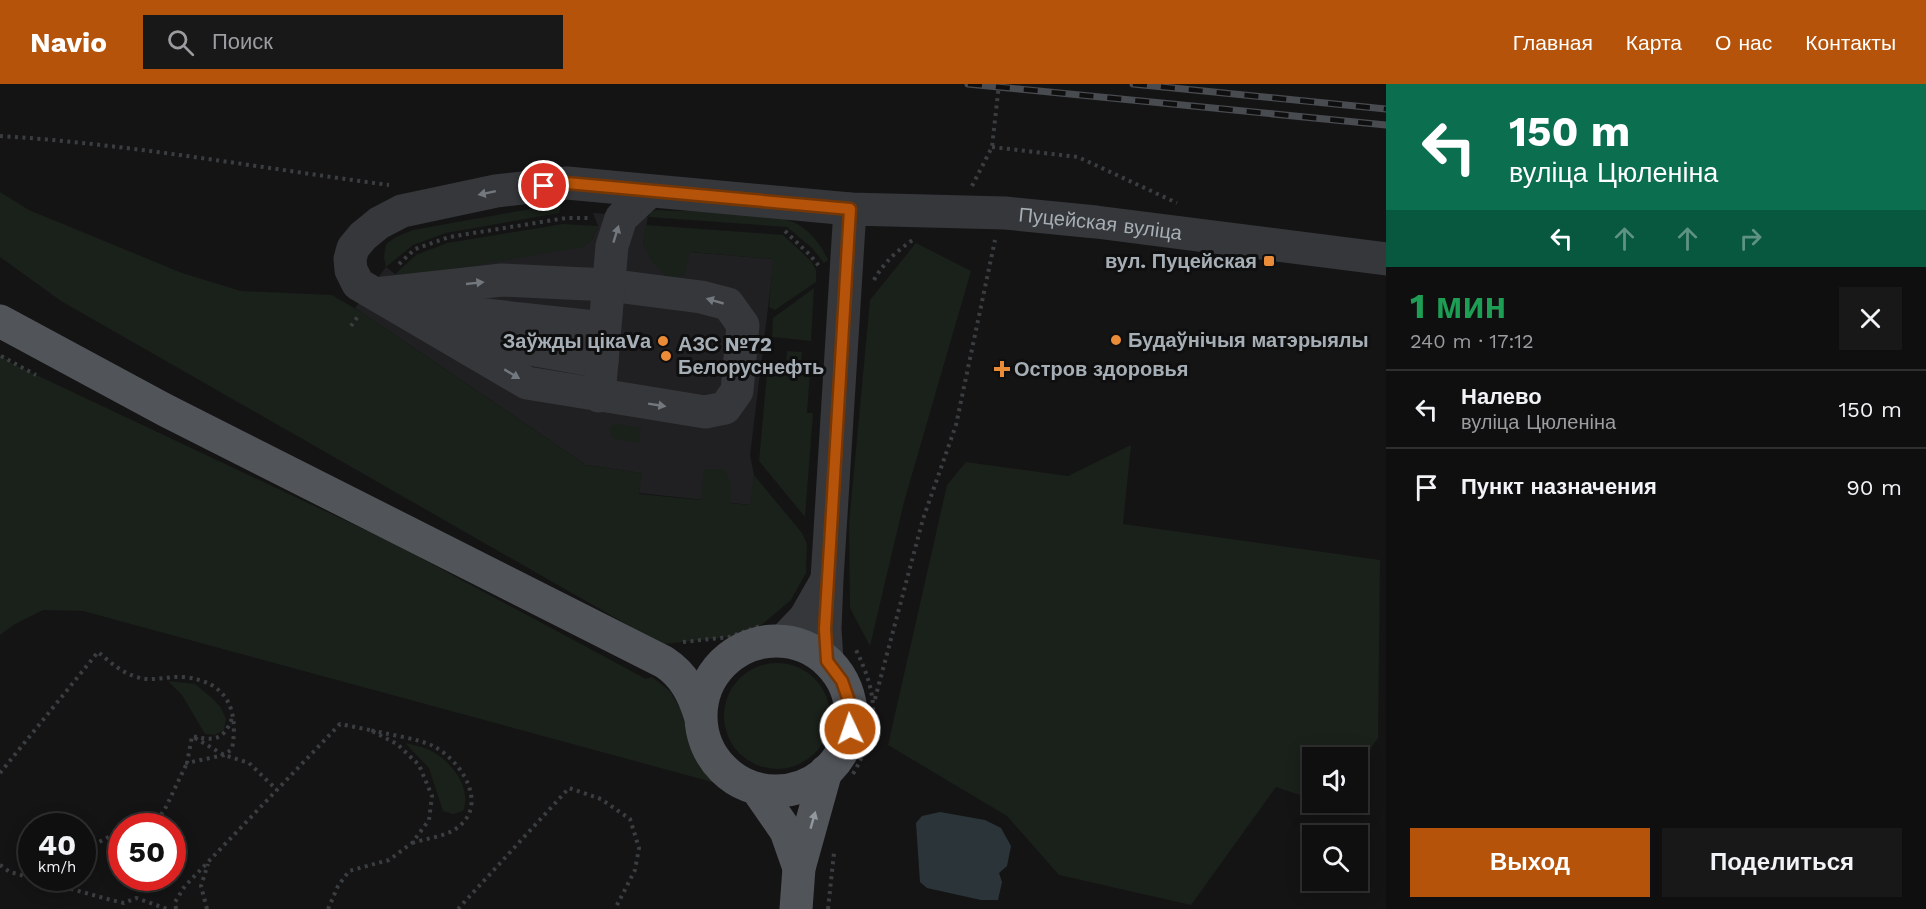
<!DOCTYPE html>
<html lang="ru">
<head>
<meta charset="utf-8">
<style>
  :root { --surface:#0f0f10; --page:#181819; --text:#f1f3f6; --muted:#9b9c9f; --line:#2f2f30; --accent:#b45309 }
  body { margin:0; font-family:"Work Sans",sans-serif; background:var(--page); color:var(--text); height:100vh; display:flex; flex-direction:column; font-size:22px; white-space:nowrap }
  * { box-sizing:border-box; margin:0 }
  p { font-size:20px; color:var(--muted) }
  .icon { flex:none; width:33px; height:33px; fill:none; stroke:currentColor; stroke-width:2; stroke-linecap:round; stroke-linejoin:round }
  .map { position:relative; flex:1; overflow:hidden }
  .details { display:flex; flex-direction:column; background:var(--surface); width:540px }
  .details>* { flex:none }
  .top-card { background:#0b6e4f; color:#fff; overflow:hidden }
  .fabs { position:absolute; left:1302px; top:663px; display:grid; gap:12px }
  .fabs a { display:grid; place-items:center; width:66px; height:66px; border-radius:0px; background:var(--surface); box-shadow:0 3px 15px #0003,0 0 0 2px var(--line); font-size:30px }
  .speed { position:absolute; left:18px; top:729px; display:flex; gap:12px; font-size:30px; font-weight:700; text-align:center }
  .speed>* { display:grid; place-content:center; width:78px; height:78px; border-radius:50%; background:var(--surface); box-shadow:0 3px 15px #0003,0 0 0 2px var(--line); line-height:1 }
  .speed small { font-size:15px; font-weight:400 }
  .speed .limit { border:9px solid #d22; background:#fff; color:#111 }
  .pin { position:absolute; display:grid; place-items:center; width:51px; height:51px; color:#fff; margin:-26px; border:3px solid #fff; border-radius:50%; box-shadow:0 2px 6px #0007 }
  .me { position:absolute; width:66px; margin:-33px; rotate:357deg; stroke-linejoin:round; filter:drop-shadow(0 0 4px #0008) }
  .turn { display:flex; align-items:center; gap:21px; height:126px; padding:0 24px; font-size:27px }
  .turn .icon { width:78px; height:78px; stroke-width:2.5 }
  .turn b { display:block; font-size:42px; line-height:51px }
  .lanes { display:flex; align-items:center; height:57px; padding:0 24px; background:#0003; justify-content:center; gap:30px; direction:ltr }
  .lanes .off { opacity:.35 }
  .round { display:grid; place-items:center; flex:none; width:63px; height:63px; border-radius:0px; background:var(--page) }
  .head { display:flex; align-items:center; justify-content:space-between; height:102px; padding:0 24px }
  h1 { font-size:36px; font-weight:700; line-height:45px; color:#1e9e55 }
  .action { display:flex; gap:12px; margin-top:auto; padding:12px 24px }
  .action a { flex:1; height:69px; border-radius:0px; background:var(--accent); color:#fff; font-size:24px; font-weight:700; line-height:69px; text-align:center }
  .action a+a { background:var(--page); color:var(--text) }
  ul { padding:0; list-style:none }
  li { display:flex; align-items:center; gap:18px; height:78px; padding:0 24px; border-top:2px solid var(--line) }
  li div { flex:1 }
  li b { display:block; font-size:22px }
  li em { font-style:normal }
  header { display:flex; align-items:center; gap:36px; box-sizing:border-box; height:84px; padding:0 30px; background:var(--accent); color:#fff }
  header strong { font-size:28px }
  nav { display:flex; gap:33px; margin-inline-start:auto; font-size:21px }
  .search { width:420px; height:54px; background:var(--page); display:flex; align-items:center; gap:15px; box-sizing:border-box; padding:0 21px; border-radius:0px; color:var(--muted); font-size:22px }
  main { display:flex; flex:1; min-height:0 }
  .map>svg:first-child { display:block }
</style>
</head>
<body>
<header>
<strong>Navio</strong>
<div class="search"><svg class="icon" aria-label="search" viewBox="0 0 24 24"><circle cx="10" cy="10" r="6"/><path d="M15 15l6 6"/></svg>Поиск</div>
<nav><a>Главная</a><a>Карта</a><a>О нас</a><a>Контакты</a></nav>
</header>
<main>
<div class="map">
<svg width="1386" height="825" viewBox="0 0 1386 825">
  <rect width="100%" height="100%" fill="#141415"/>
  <polygon fill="#202022" points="593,129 648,133 643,161 689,168 774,175 750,371 754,391 751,421 639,409 641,389 586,381 355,224 386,183 395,190 592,156 598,142"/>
  <g fill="#1a201a">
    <path d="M0 108 29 126 182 189 241 207 332 211 361 228 586 381 642 389 639 410 701 416 704 385H722C733 394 731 406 730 419L750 421 754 391 802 449 807 460 806 489 791 516 759 543 729 553 664 560 654 556 61 217 0 173Z"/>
    <polygon points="552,121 561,122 559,129 446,149 413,161 386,183 384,173 386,160 396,153 413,146"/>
    <path d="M657 126C687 128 777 126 799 141 813 150 821 161 828 176L824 179 812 164 787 143 648 133 651 128Z"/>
    <polygon points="563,140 598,142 592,156 583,163 415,192 395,190 416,171 447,159"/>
    <polygon points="646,141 783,151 811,177 816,186 816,198 775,226 769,223 773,175 690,168 685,190 676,195 667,193 653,179 643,161"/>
    <polygon points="916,159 971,187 904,418 870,562 850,524 849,440 870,216"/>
    <polygon points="814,204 811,257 772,253 773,234"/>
    <polygon points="787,267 802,268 800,286 810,288 807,329 813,329 805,433 759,377 767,289 785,291"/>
    <polygon points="0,271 13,280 393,459 646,595 652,593 670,607 685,633 688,651 705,682 723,701 83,527 43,526 15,540 0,551"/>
    <polygon points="619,340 641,344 639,359 614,355 610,350 610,343 612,341"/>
    <polygon points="1131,361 1123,440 1380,476 1378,654 1358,682 1358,674 1312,674 1312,715 1276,703 1191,821 1059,791 1007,732 888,661 947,401 966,378 1068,392"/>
    <circle cx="777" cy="632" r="53"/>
    <polygon points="168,597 195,600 212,614 221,624 226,635 224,646 215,651 205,650 182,611"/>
    <path d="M405 659C414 661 425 663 433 668 453 679 472 705 463 727L453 730 443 727 429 684Z"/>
  </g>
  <polygon fill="#2b3539" points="940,728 985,736 1001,744 1011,762 1007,782 999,789 1002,798 998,816 981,816 927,804 920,798 916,739 922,732"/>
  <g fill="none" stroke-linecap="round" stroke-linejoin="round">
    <g stroke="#3b3e41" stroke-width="4" stroke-dasharray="3 4.5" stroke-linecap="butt">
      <path d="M0 52C130 60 260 84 389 101"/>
      <polyline points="992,63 1078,73 1177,119"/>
      <polyline points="972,102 992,63 999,0"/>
      <polyline points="785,147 810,171 819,182"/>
      <polyline points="399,180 415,165 449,153 566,134 592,134"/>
      <path d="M874 196C884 178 898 166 914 155"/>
      <polyline points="351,242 359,231"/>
      <polyline points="1,272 36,291"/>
      <polyline points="683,558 729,553 760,542"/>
      <polyline points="875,615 923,435 956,341 995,156"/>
      <polyline points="195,654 224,671 249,679 277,706"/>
      <polyline points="691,657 705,682 730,707"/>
      <path d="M0 689 98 568C110 578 122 589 137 593 152 598 168 592 183 593 227 597 239 625 232 665L224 671 187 679 192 652C213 657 224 657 232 634"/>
      <path d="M853 690C880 643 879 612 855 564"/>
      <polyline points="134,742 158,735 165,725 187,679"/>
      <polyline points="82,772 99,758 122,746"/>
      <polyline points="0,781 10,788 111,816 124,819 136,814 167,825"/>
      <polyline points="60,802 63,794"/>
      <polyline points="176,825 175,818 185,802 340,640 370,646"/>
      <polyline points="207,825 201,802 208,780"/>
      <path d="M328 825 338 802 349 787 389 776 412 759 429 736 432 712 419 681 397 660 370 646C386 650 420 655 433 662 463 677 492 725 452 747 441 753 424 755 412 759"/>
      <polyline points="458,825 569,704 601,715 630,735 639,764 635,786 615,825"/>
      <polyline points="828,825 834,769"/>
    </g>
    <g stroke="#35373a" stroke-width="33">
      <path id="s1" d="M375 210 502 196 608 201 701 213 728 220 743 241 737 307 725 324 705 328 527 299 375 210 358 200 351 186 350 175 353 164 363 152 379 139 402 127 496 107 567 99 850 125 1005 129 1096 138 1386 175"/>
      <polyline points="406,216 467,229 604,244"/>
      <polyline points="464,253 602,278"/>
      <polyline points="599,312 612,162 621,134 649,108"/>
      <polyline points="783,557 805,534 825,499"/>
      <polyline points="827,577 825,545 827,495 850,125"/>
    </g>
    <g stroke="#515459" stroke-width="33">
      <path d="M0 237 165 326 664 578C684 591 693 609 700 631"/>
      <circle cx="776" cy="632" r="75"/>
      <polyline points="757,705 786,747 799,784"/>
      <polyline points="796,825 799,784 826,687"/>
    </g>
    <defs>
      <g id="rail">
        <polyline points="968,0 1386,41"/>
        <polyline points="1133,0 1386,25"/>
      </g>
    </defs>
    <use href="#rail" stroke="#484b4f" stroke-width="7"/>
    <use href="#rail" stroke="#0f0f10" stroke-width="4.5" stroke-dasharray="14" stroke-linecap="butt"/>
  </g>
  <defs><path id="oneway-solid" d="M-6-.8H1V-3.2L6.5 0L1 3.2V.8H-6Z" transform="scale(1.5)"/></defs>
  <g fill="#73787e">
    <use href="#oneway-solid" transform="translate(487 109) rotate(168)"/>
    <use href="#oneway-solid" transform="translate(616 150) rotate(-73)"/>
    <use href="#oneway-solid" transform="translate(475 199) rotate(-6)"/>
    <use href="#oneway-solid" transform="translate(715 217) rotate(-164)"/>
    <use href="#oneway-solid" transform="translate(512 290) rotate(31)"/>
    <use href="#oneway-solid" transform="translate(657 321) rotate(9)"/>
  </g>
  <use fill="#91989e" href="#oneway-solid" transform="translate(813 736) rotate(-74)"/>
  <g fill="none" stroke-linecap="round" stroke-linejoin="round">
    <defs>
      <polyline id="route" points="544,102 567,99 850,125 825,545 827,577 842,597 850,620 850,645"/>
    </defs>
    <use href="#route" stroke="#753606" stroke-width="15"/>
    <use href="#route" stroke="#b45309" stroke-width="10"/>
  </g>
  <g fill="#ea8b37" stroke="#0f0f10" stroke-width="2">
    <rect x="1263" y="171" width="12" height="12" rx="3"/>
    <circle cx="1116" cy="256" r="6"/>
    <circle cx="663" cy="257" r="6"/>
    <circle cx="666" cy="272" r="6"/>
    <path d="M999 276h6v6h6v6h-6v6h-6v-6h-6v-6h6z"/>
  </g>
  <g text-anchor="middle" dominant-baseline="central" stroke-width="6" stroke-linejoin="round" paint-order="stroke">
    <g font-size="20" fill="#a6aeb5" stroke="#0f0f10">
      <text stroke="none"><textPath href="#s1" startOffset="1668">Пуцейская вуліца</textPath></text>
    </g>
    <g font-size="20" font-weight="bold" fill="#a6aeb5" stroke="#0f0f10" text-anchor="start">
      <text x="1257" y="177" text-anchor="end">вул. Пуцейская</text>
      <text x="1128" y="256">Будаўнічыя матэрыялы</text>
      <text x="651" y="257" text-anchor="end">Заўжды цікаVа</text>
      <text x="678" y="260">АЗС №72<tspan x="678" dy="23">Белоруснефть</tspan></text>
      <text x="1014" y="285">Остров здоровья</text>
    </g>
  </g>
</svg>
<div class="fabs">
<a><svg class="icon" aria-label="sound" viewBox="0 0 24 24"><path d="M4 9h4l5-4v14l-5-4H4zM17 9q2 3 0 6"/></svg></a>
<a><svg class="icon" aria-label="search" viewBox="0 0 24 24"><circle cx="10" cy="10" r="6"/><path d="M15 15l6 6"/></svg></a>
</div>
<div class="speed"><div>40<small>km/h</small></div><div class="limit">50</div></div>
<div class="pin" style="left:544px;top:102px;background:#d93025"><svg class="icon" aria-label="arrive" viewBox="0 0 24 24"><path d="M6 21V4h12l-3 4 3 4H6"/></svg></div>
<svg class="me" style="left:850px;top:645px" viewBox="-20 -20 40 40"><circle r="17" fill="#b45309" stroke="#fff" stroke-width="3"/><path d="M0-11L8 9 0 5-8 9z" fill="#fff"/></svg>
</div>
<section class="details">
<div class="top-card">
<div class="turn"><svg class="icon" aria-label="left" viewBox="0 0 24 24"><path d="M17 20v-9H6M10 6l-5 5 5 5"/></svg><div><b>150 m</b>вуліца Цюленіна</div></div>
<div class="lanes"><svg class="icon" aria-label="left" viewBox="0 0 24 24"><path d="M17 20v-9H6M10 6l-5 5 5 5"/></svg><svg class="icon off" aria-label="ahead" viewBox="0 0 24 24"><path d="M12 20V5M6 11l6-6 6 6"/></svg><svg class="icon off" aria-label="ahead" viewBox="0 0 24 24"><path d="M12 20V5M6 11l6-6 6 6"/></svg><svg class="icon off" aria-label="right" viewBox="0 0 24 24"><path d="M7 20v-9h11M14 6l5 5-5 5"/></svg></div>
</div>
<div class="head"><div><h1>1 мин</h1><p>240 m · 17:12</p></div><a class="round"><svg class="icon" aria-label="close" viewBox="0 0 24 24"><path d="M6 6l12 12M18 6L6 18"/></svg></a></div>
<ul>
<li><svg class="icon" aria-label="left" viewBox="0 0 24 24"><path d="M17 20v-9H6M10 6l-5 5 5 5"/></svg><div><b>Налево</b><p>вуліца Цюленіна</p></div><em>150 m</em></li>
<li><svg class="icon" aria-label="arrive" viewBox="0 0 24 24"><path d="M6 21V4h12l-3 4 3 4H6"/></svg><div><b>Пункт назначения</b></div><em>90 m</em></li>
</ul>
<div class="action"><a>Выход</a><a>Поделиться</a></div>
</section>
</main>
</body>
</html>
